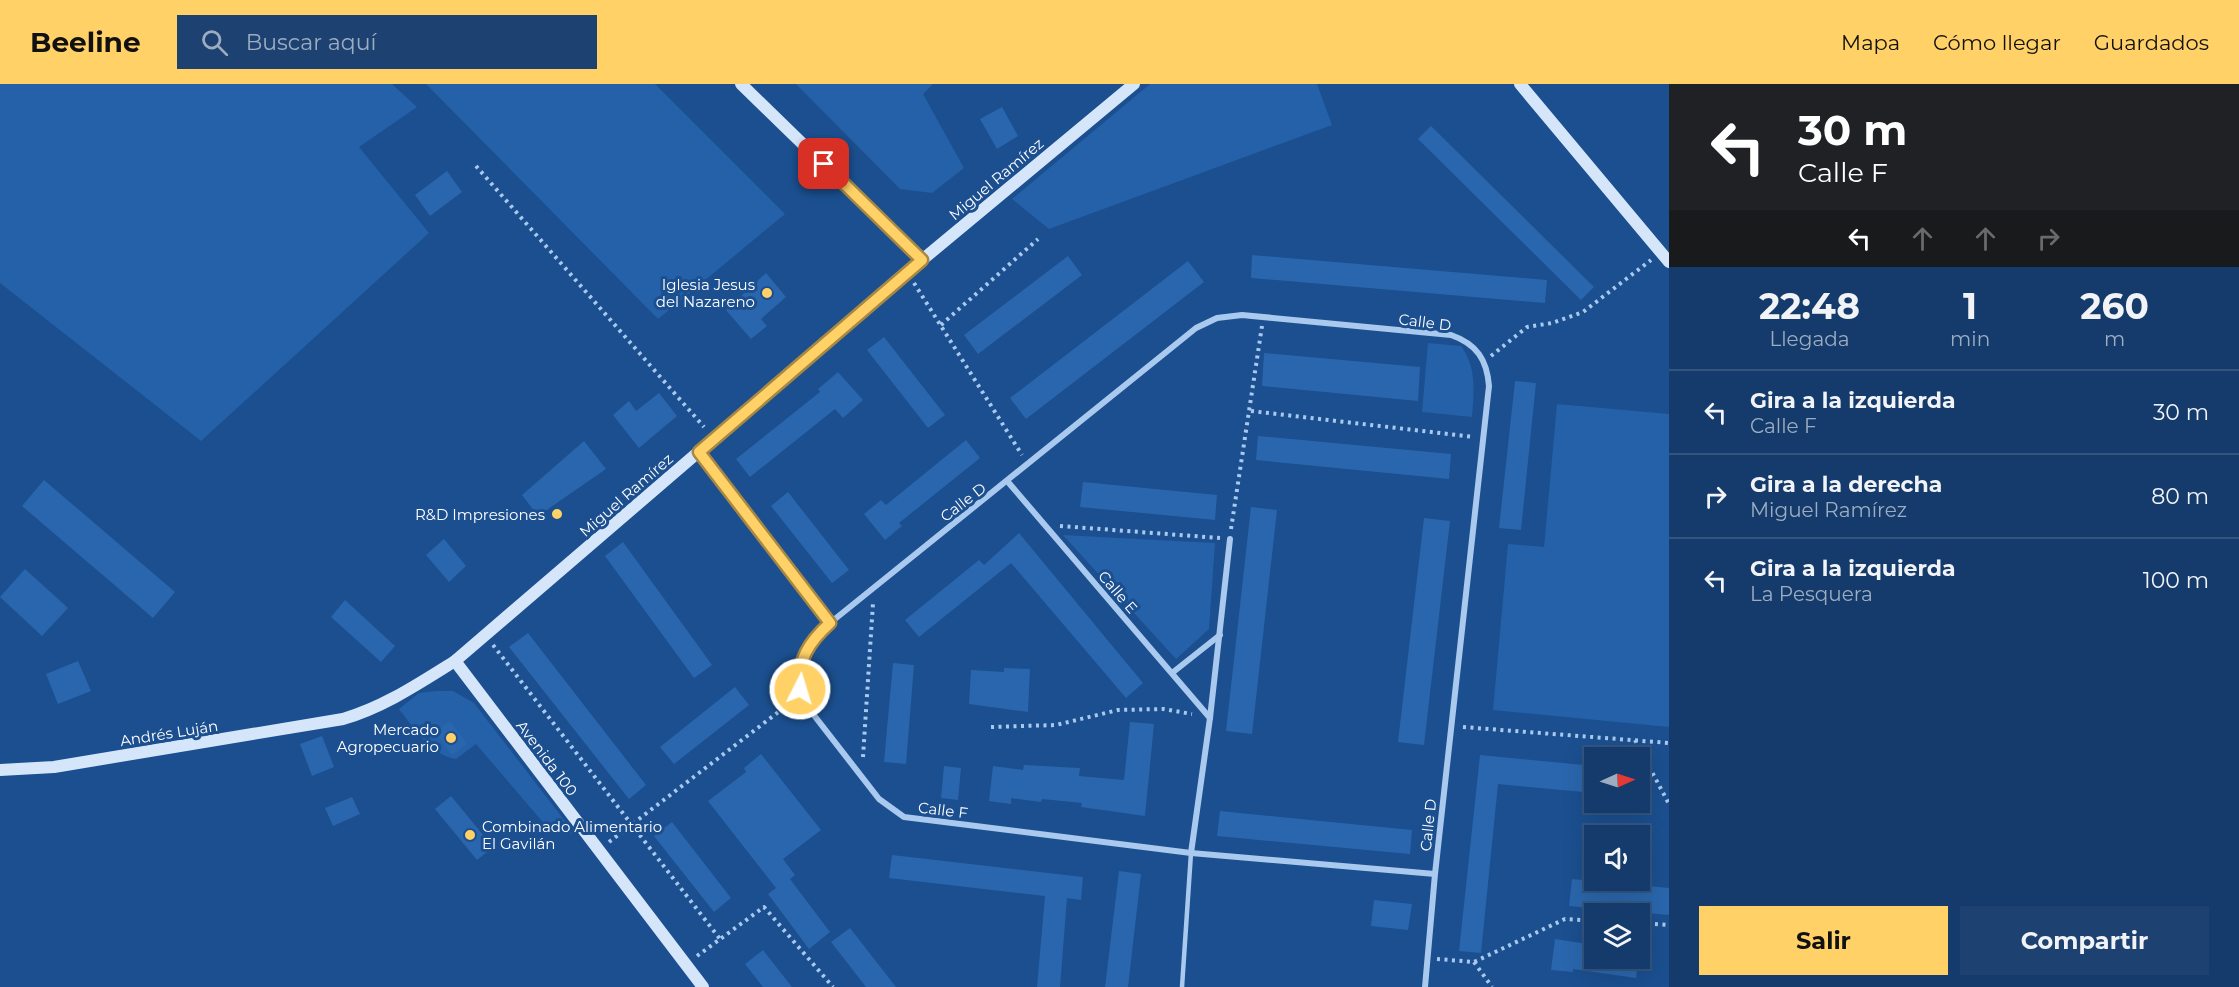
<!DOCTYPE html>
<html lang="es">
<head>
<meta charset="utf-8">
<style>
  :root { --surface:#143b6b; --page:#1d4271; --text:#f1f3f6; --muted:#9dadc1; --line:#33557e; --accent:#ffd166 }
  body { margin:0; font-family:Montserrat,sans-serif; background:var(--page); color:var(--text); height:100vh; display:flex; flex-direction:column; font-size:22px; white-space:nowrap }
  * { box-sizing:border-box; margin:0 }
  p { font-size:20px; color:var(--muted) }
  .icon { flex:none; width:33px; height:33px; fill:none; stroke:currentColor; stroke-width:2; stroke-linecap:round; stroke-linejoin:round }
  .map { position:relative; flex:1; overflow:hidden }
  .panel { display:flex; flex-direction:column; background:var(--surface); width:570px }
  .panel>* { flex:none }
  .top-card { background:#202124; color:#fff; overflow:hidden }
  .needle { width:39px; rotate:87deg }
  .tools { position:absolute; left:1584px; top:663px; display:grid; gap:12px }
  .tools a { display:grid; place-items:center; width:66px; height:66px; border-radius:0px; background:var(--surface); box-shadow:0 6px 24px #0002,0 0 0 2px var(--line); font-size:30px }
  .pin { position:absolute; display:grid; place-items:center; width:51px; height:51px; color:#fff; margin:-26px; border-radius:12px; box-shadow:0 3px 9px #0006 }
  .me { position:absolute; width:66px; margin:-33px; rotate:5deg; stroke-linejoin:round; filter:drop-shadow(0 0 4px #0008) }
  .turn { display:flex; align-items:center; gap:21px; height:126px; padding:0 30px; font-size:27px }
  .turn .icon { width:78px; height:78px; stroke-width:2.5 }
  .turn b { display:block; font-size:42px; line-height:51px }
  .lanes { display:flex; align-items:center; height:57px; padding:0 30px; background:#0003; justify-content:center; gap:30px; direction:ltr }
  .lanes .off { opacity:.35 }
  .eta { display:flex; justify-content:space-evenly; align-items:center; height:102px; text-align:center }
  .eta b { font-size:36px; font-weight:700; line-height:42px }
  .cta { display:flex; gap:12px; margin-top:auto; padding:12px 30px }
  .cta a { flex:1; height:69px; border-radius:0px; background:var(--accent); color:#111; font-size:24px; font-weight:700; line-height:69px; text-align:center }
  .cta a+a { background:var(--page); color:var(--text) }
  ul { padding:0; list-style:none }
  li { display:flex; align-items:center; gap:18px; height:84px; padding:0 30px; border-top:2px solid var(--line) }
  li div { flex:1 }
  li b { display:block; font-size:22px }
  li em { font-style:normal }
  header { display:flex; align-items:center; gap:36px; box-sizing:border-box; height:84px; padding:0 30px; background:var(--accent); color:#111 }
  header strong { font-size:28px }
  nav { display:flex; gap:33px; margin-inline-start:auto; font-size:21px }
  .search { width:420px; height:54px; background:var(--page); display:flex; align-items:center; gap:15px; box-sizing:border-box; padding:0 21px; border-radius:0px; color:var(--muted); font-size:22px }
  main { display:flex; flex:1; min-height:0 }
  .map>svg:first-child { display:block }
</style>
</head>
<body>
<header>
<strong>Beeline</strong>
<div class="search"><svg class="icon" aria-label="search" viewBox="0 0 24 24"><circle cx="10" cy="10" r="6"/><path d="M15 15l6 6"/></svg>Buscar aquí</div>
<nav><a>Mapa</a><a>Cómo llegar</a><a>Guardados</a></nav>
</header>
<main>
<div class="map">
<svg width="1669" height="903" viewBox="0 0 1669 903">
  <rect width="100%" height="100%" fill="#1b4f8f"/>
  <g fill="#2461a8">
    <polygon points="0,0 392,0 417,23 359,63 429,149 201,357 0,199"/>
    <polygon points="426,0 655,0 785,130 658,235"/>
    <polygon points="796,0 933,0 923,10 964,84 932,109 900,105"/>
    <polygon points="1150,0 1317,0 1332,41 1049,145 1012,115"/>
    <path d="M1428 259 1461 262C1477 284 1474 308 1472 333L1422 328Z"/>
    <polygon points="1557,320 1669,330 1669,643 1493,626 1508,460 1544,463"/>
    <polygon points="1063,451 1215,459 1209,545 1176,575"/>
    <path d="M436 607H453L474 619 575 750H553L476 660 456 675C430 671 414 644 399 625L419 609Z"/>
  </g>
  <g fill="#2a66ad">
    <polygon points="1002,23 1018,52 997,65 980,35"/>
    <polygon points="1431,42 1594,203 1581,216 1418,55"/>
    <polygon points="447,87 462,108 430,132 415,111"/>
    <polygon points="1252,171 1547,196 1545,219 1251,194"/>
    <polygon points="1068,172 1082,191 978,270 964,251"/>
    <polygon points="1188,177 1204,198 1026,335 1010,314"/>
    <polygon points="766,189 786,213 761,235 767,242 751,255 726,226"/>
    <polygon points="884,253 945,331 928,344 867,266"/>
    <polygon points="1264,269 1420,283 1418,317 1262,302"/>
    <polygon points="838,288 863,316 843,334 835,325 750,393 736,375 820,308 818,305"/>
    <polygon points="1515,297 1536,299 1521,446 1499,444"/>
    <polygon points="659,309 677,332 639,364 613,331 629,317 636,327"/>
    <polygon points="1258,352 1451,370 1449,395 1256,376"/>
    <polygon points="966,356 980,374 899,439 902,442 885,456 864,430 881,416 886,421"/>
    <polygon points="584,357 606,385 538,432 522,411"/>
    <polygon points="44,396 175,508 153,534 22,422"/>
    <polygon points="1083,398 1217,411 1215,436 1080,423"/>
    <polygon points="788,408 849,486 832,499 771,422"/>
    <polygon points="1251,423 1277,426 1252,650 1226,647"/>
    <polygon points="1424,434 1450,437 1424,661 1398,658"/>
    <polygon points="1019,449 1143,599 1126,614 1011,479 919,553 905,536 979,476 984,481"/>
    <polygon points="444,455 466,482 449,498 426,471"/>
    <polygon points="623,458 712,581 694,594 605,472"/>
    <polygon points="25,485 68,524 42,552 0,513"/>
    <polygon points="345,516 395,562 381,578 331,533"/>
    <polygon points="528,549 646,701 629,715 509,563"/>
    <polygon points="78,577 91,607 58,620 46,590"/>
    <polygon points="893,579 914,581 906,680 884,678"/>
    <polygon points="1004,584 1030,585 1028,628 969,620 971,586 1004,588"/>
    <polygon points="735,603 749,621 674,680 660,663"/>
    <polygon points="450,637 467,660 452,671 435,648"/>
    <polygon points="1130,638 1154,640 1145,732 1081,723 1082,719 1042,715 1041,718 1011,714 1011,720 989,717 993,682 1023,686 1024,681 1080,684 1079,692 1124,696"/>
    <polygon points="322,652 334,683 312,692 300,660"/>
    <polygon points="761,670 821,746 783,775 795,791 790,795 830,848 809,865 768,810 776,804 708,717 746,688 744,684"/>
    <polygon points="1480,671 1594,682 1594,709 1498,700 1481,869 1459,867"/>
    <polygon points="944,682 961,684 958,716 941,714"/>
    <polygon points="451,712 493,763 477,776 435,725"/>
    <polygon points="352,713 360,730 333,742 325,724"/>
    <polygon points="1220,727 1412,746 1410,770 1217,752"/>
    <polygon points="672,738 731,814 714,828 654,752"/>
    <polygon points="892,771 1083,793 1081,816 1067,814 1060,903 1037,903 1045,812 889,794"/>
    <polygon points="1119,787 1141,790 1128,903 1105,903"/>
    <polygon points="1572,795 1669,804 1669,831 1569,822"/>
    <polygon points="1374,816 1412,820 1408,846 1371,842"/>
    <polygon points="850,844 896,903 866,903 831,858"/>
    <polygon points="1555,855 1594,861 1594,874 1638,874 1636,894 1573,885 1573,888 1551,886"/>
    <polygon points="763,866 792,903 763,903 745,880"/>
  </g>
  <g fill="none" stroke-linecap="round" stroke-linejoin="round">
    <g stroke="#a9c9ee" stroke-width="4" stroke-dasharray="3 4.5" stroke-linecap="butt">
      <polyline points="476,82 704,343"/>
      <polyline points="914,199 1022,371"/>
      <polyline points="941,241 1038,155"/>
      <polyline points="1491,272 1527,243 1552,239 1583,228 1651,176"/>
      <polyline points="1251,327 1474,353"/>
      <polyline points="1060,442 1220,454"/>
      <polyline points="1231,445 1262,242"/>
      <polyline points="493,561 720,855"/>
      <polyline points="991,643 1056,641 1118,626 1163,625 1192,630"/>
      <polyline points="1463,643 1669,659"/>
      <polyline points="1635,656 1669,720"/>
      <polyline points="863,673 873,519"/>
      <polyline points="609,758 794,616"/>
      <polyline points="1640,839 1669,841"/>
      <polyline points="697,872 764,823 833,903"/>
      <polyline points="1437,875 1474,878 1565,835 1594,837"/>
      <polyline points="1474,878 1492,903"/>
    </g>
    <polyline stroke="#a9c9ee" stroke-width="4.5" points="1182,903 1191,769"/>
    <g stroke="#a9c9ee" stroke-width="6">
      <polyline points="699,368 830,539"/>
      <polyline points="1008,398 1210,634"/>
      <polyline points="1172,589 1220,551"/>
      <polyline points="1191,769 1210,634 1230,455"/>
      <path d="M1425 903 1435 790 1489 302C1487 276 1477 260 1451 251L1242 231 1217 234 1196 244 830 539C802 564 792 584 806 621L879 715 904 733 1191 769 1435 790"/>
    </g>
    <g stroke="#d6e6fa" stroke-width="12">
      <polyline points="741,0 922,176"/>
      <polyline points="1520,0 1669,178"/>
      <polyline points="455,577 703,903"/>
      <path d="M0 686 54 683 343 635C384 623 418 600 455 577L922 176 1134 0"/>
    </g>
  </g>
  <g fill="none" stroke-linecap="round" stroke-linejoin="round">
    <defs>
      <path id="route" d="M800 605C797 576 809 558 830 539L699 368 922 176 824 80"/>
    </defs>
    <use href="#route" stroke="#a68842" stroke-width="15"/>
    <use href="#route" stroke="#ffd166" stroke-width="10"/>
  </g>
  <g fill="#ffd166" stroke="#1b4f8f" stroke-width="2">
    <circle cx="767" cy="209" r="6"/>
    <circle cx="557" cy="430" r="6"/>
    <circle cx="451" cy="654" r="6"/>
    <circle cx="470" cy="751" r="6"/>
  </g>
  <g text-anchor="middle" dominant-baseline="central" stroke-width="6" stroke-linejoin="round" paint-order="stroke">
    <g font-size="15" fill="#fff" stroke="#1b4f8f">
      <text transform="translate(996 95) rotate(-40)">Miguel Ramírez</text>
      <text transform="translate(1425 238) rotate(7)">Calle D</text>
      <text transform="translate(626 411) rotate(-41)">Miguel Ramírez</text>
      <text transform="translate(963 418) rotate(-38)">Calle D</text>
      <text transform="translate(1118 508) rotate(49)">Calle E</text>
      <text transform="translate(169 649) rotate(-9)">Andrés Luján</text>
      <text transform="translate(547 674) rotate(53)">Avenida 100</text>
      <text transform="translate(943 726) rotate(7)">Calle F</text>
      <text transform="translate(1428 741) rotate(-84)">Calle D</text>
    </g>
    <g font-size="15" fill="#fff" stroke="#1b4f8f" text-anchor="end">
      <text x="755" y="200">Iglesia Jesus<tspan x="755" dy="17">del Nazareno</tspan></text>
      <text x="545" y="430">R&amp;D Impresiones</text>
      <text x="439" y="645">Mercado<tspan x="439" dy="17">Agropecuario</tspan></text>
      <text x="482" y="742" text-anchor="start">Combinado Alimentario<tspan x="482" dy="17">El Gavilán</tspan></text>
    </g>
  </g>
</svg>
<div class="tools">
<a><svg class="needle" viewBox="-14 -14 28 28"><path d="M0-13l5 13h-10z" fill="#e53935"/><path d="M0 13l5-13h-10z" fill="#9dadc1"/></svg></a>
<a><svg class="icon" aria-label="sound" viewBox="0 0 24 24"><path d="M4 9h4l5-4v14l-5-4H4zM17 9q2 3 0 6"/></svg></a>
<a><svg class="icon" aria-label="layers" viewBox="0 0 24 24"><path d="M12 4l9 5-9 5-9-5zM3 14l9 5 9-5"/></svg></a>
</div>
<div class="pin" style="left:824px;top:80px;background:#d93025"><svg class="icon" aria-label="arrive" viewBox="0 0 24 24"><path d="M6 21V4h12l-3 4 3 4H6"/></svg></div>
<svg class="me" style="left:800px;top:605px" viewBox="-20 -20 40 40"><circle r="17" fill="#ffd166" stroke="#fff" stroke-width="3"/><path d="M0-11L8 9 0 5-8 9z" fill="#fff"/></svg>
</div>
<section class="panel">
<div class="top-card">
<div class="turn"><svg class="icon" aria-label="left" viewBox="0 0 24 24"><path d="M17 20v-9H6M10 6l-5 5 5 5"/></svg><div><b>30 m</b>Calle F</div></div>
<div class="lanes"><svg class="icon" aria-label="left" viewBox="0 0 24 24"><path d="M17 20v-9H6M10 6l-5 5 5 5"/></svg><svg class="icon off" aria-label="ahead" viewBox="0 0 24 24"><path d="M12 20V5M6 11l6-6 6 6"/></svg><svg class="icon off" aria-label="ahead" viewBox="0 0 24 24"><path d="M12 20V5M6 11l6-6 6 6"/></svg><svg class="icon off" aria-label="right" viewBox="0 0 24 24"><path d="M7 20v-9h11M14 6l5 5-5 5"/></svg></div>
</div>
<div class="eta">
<div><b>22:48</b><p>Llegada</p></div>
<div><b>1</b><p>min</p></div>
<div><b>260</b><p>m</p></div>
</div>
<ul>
<li><svg class="icon" aria-label="left" viewBox="0 0 24 24"><path d="M17 20v-9H6M10 6l-5 5 5 5"/></svg><div><b>Gira a la izquierda</b><p>Calle F</p></div><em>30 m</em></li>
<li><svg class="icon" aria-label="right" viewBox="0 0 24 24"><path d="M7 20v-9h11M14 6l5 5-5 5"/></svg><div><b>Gira a la derecha</b><p>Miguel Ramírez</p></div><em>80 m</em></li>
<li><svg class="icon" aria-label="left" viewBox="0 0 24 24"><path d="M17 20v-9H6M10 6l-5 5 5 5"/></svg><div><b>Gira a la izquierda</b><p>La Pesquera</p></div><em>100 m</em></li>
</ul>
<div class="cta"><a>Salir</a><a>Compartir</a></div>
</section>
</main>
</body>
</html>
